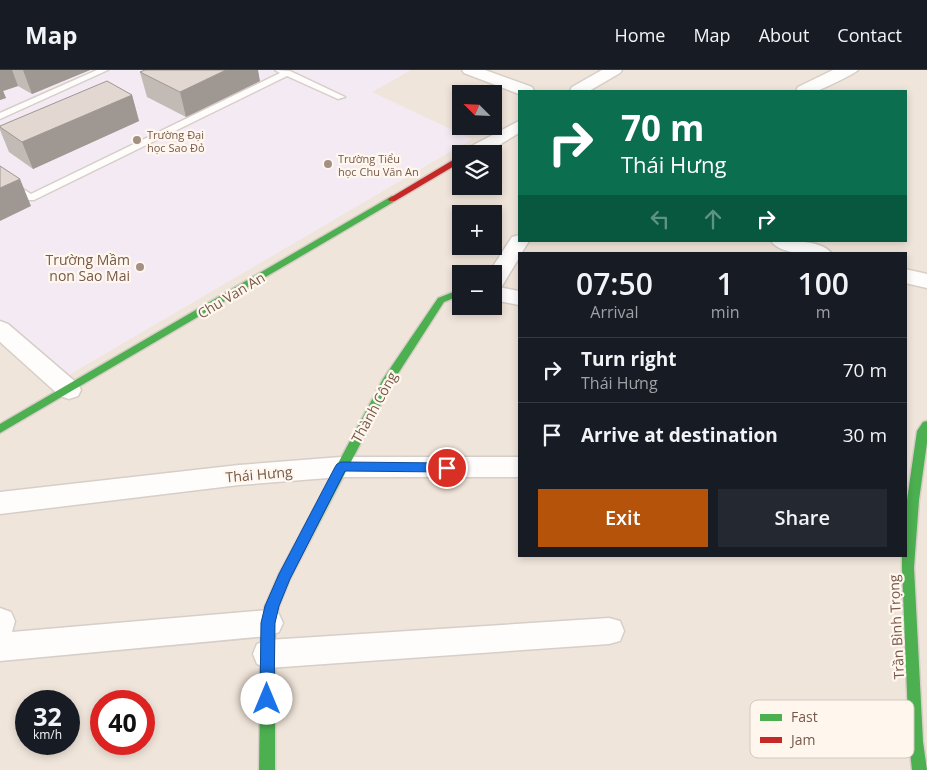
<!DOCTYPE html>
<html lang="en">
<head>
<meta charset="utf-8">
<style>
  :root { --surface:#171b24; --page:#242831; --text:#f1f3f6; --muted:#9ea1a6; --line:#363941; --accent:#b45309 }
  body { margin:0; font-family:"Open Sans",sans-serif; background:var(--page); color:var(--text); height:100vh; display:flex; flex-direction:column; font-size:19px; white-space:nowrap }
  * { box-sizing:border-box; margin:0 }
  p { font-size:16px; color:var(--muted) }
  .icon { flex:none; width:28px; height:28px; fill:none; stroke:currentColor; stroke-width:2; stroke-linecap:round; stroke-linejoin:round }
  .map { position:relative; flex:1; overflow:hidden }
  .drawer { position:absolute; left:518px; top:182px; width:389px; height:305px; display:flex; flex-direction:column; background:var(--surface); border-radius:0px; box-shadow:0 2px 8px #0003 }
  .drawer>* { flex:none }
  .banner { position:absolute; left:518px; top:20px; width:389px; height:152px; border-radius:0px; box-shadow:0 2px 8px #0003; background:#0b6e4f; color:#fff; overflow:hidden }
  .needle { width:32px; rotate:294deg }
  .buttons { position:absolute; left:452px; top:15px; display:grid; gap:10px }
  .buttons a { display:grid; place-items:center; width:50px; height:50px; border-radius:0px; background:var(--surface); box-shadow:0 2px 8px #0003; font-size:25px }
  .speed { position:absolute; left:15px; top:620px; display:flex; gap:10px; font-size:25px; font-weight:700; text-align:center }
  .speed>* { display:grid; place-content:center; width:65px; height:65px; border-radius:50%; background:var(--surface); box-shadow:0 2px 8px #0003; line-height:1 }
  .speed small { font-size:12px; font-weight:400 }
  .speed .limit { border:8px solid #d22; background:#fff; color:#111 }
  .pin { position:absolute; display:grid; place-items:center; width:42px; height:42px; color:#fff; margin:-21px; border:2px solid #fff; border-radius:50%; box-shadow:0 1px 5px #0007 }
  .me { position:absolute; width:55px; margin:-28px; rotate:0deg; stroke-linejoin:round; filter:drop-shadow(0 0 4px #0008) }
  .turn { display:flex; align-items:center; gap:18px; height:105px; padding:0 20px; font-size:22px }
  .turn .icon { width:65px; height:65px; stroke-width:2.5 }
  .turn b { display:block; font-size:35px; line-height:42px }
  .lanes { display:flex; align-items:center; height:48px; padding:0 20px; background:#0003; justify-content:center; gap:25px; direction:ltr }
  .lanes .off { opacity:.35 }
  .eta { display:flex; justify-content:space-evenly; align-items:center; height:85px; text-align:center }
  .eta b { font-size:30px; font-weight:600; line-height:35px }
  .cta { display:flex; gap:10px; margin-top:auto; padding:10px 20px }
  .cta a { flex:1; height:58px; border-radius:0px; background:var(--accent); color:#fff; font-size:20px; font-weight:600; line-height:58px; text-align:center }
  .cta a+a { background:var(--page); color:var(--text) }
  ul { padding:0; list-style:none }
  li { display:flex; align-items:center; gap:15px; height:65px; padding:0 20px; border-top:1px solid var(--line) }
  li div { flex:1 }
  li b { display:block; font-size:19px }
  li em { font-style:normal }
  header { display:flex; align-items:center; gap:30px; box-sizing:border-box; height:70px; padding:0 25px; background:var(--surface); border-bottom:1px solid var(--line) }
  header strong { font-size:24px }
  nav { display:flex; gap:28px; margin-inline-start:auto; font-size:18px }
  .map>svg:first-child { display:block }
</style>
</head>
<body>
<header>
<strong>Map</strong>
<nav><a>Home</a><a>Map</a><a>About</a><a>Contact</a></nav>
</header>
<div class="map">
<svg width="927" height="700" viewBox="0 0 927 700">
  <rect width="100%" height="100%" fill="#f7f2ec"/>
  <path fill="#f0e5da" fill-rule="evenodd" d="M0 0H927V700H0ZM519 21H905V171H519ZM461 24H494V56H461ZM461 84H494V116H461ZM461 144H494V176H461ZM519 184H905V486H519ZM461 204H494V236H461ZM26 631H69V674H26ZM101 631H144V674H101Z"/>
  <polygon fill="#f3eaf3" points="0,0 411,0 372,22 472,69 69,305 0,250"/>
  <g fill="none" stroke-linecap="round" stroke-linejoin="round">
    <defs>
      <g id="lane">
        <polygon points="97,0 108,0 0,49 0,43"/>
        <polygon points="275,0 290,1 345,27 338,29 287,6 34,130 28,130 0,112 0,105 31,124 280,3"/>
      </g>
      <g id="street">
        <polygon points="462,0 485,0 532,17 534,21 519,21 519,24 464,3"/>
        <polygon points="602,0 622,0 620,3 589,21 570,21 572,17"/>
        <path d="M858 0C856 3 821 20 816 21 810 22 802 21 796 21L798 17 833 0Z"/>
        <polygon points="519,51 519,63 484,84 461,84 464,80"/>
        <polygon points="519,165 519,171 529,171 521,184 519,184 519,188 502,216 498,217 519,221 519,235 494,230 494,204 488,204 512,167"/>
        <path d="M771 171C787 171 822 169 832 184 816 184 781 186 771 171Z"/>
        <polygon points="905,199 927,204 927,218 905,213"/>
        <polygon points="0,251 8,254 78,314 81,320 78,326 69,329 60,326 0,272"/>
        <polygon points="341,387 519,387 519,407 341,407 239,415 0,444 0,422 239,395"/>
        <polygon points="0,538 11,542 15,551 12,562 268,540 279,544 283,553 279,562 268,566 0,591"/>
        <polygon points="609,548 620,551 624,561 620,571 609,574 268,598 257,594 253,584 257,574 268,570"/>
      </g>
      <g id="fast">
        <polygon points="392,126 395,127 395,131 0,363 0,354"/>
        <polygon points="461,219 461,225 444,232 392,313 290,509 279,536 275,553 275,700 259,700 261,553 265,536 279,504 383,309 438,228"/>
        <polygon points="927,351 927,373 919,430 914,498 923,672 927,700 912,700 909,672 902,498 902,486 905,486 907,430 917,361 923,352"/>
      </g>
      <polygon id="jam" points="458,87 461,87 461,92 395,131 389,131 388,129"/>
    </defs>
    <use href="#lane" stroke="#d6cec8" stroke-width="3"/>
    <use href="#street" stroke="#d6cec8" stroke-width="3"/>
    <use href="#fast" stroke="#d7cec8" stroke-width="3"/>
    <use href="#jam" stroke="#d7cec8" stroke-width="3"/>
    <use href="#lane" fill="#fefdfc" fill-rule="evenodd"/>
    <use href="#street" fill="#fefdfc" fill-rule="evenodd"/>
    <use href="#fast" fill="#4caf50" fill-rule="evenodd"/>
    <use href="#jam" fill="#c62828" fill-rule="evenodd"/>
  </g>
  <g fill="#c2bab4">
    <polygon points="0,0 90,0 32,24 18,16 3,21 6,28 0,30"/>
    <polygon points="140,2 260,11 186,47 147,27"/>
    <polygon points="132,25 139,51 33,99 9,82 0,60 0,56"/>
  </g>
  <g fill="#9e9792">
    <polygon points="0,0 12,0 18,16 3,21 6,28 0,30"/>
    <polygon points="23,0 90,0 32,24"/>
    <polygon points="226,0 258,0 260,11 186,47 180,22"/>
    <polygon points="132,25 139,51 33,99 22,72"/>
    <polygon points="20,109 31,136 0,151 0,118"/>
  </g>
  <g fill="#e2d8d1" stroke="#9e9792">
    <polygon points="145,0 226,0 180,22 140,2"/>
    <polygon points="107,11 132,25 22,72 0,57 0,56"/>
    <polygon points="0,96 20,109 0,118"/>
  </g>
  <polygon fill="#1a73e8" stroke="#114b97" points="341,392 447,393 451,394 453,398 451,401 447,402 345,401 290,509 279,536 275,553 274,629 272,634 267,636 262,634 260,629 261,553 265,536 279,504 335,397 337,394"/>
  <g fill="#a38f83" stroke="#fff7ee" stroke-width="2">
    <circle cx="137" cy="70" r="5"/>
    <circle cx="328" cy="94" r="5"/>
    <circle cx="140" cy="197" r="5"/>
  </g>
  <g text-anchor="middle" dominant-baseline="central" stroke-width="4.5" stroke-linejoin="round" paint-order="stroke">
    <g font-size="11" fill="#76594b" stroke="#fff7ee" text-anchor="start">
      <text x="147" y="64">Trường Đại<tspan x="147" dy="13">học Sao Đỏ</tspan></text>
      <text x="338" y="88">Trường Tiểu<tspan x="338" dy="13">học Chu Văn An</tspan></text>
    </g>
    <g font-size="14" fill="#76594b" stroke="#fff7ee" text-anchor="end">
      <text x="130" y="189">Trường Mầm<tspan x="130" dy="16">non Sao Mai</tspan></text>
    </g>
    <g font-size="14" fill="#76594b" stroke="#fff7ee">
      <text transform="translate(231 225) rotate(-31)">Chu Van An</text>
      <text transform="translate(374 337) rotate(-61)">Thành Công</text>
      <text transform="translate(259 404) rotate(-5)">Thái Hưng</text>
      <text transform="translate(896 557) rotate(-93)">Trần Bình Trọng</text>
    </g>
  </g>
  <rect x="750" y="630" width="164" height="58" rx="8" fill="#fff7ee" stroke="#d6c8bd" stroke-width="1"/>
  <rect x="760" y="644" width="22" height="7" fill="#4caf50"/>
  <rect x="760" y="667" width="22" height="6" fill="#c62828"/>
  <g font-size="14" fill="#76594b">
    <text x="791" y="652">Fast</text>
    <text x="791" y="675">Jam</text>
  </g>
</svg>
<div class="buttons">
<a><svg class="needle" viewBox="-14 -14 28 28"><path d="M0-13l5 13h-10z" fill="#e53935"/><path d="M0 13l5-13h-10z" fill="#9ea1a6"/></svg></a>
<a><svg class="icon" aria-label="layers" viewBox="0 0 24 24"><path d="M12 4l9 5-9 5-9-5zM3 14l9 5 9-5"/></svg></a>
<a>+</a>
<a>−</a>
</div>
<div class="speed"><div>32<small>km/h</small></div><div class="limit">40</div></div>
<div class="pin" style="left:447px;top:398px;background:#d93025"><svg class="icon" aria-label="arrive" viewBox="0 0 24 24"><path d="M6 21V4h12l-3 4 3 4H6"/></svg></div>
<svg class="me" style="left:267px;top:629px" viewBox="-20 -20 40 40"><circle r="19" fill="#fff"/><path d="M0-13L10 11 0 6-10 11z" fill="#1a73e8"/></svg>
<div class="banner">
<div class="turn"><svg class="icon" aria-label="right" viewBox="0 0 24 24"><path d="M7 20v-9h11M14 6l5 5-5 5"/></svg><div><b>70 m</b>Thái Hưng</div></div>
<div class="lanes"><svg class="icon off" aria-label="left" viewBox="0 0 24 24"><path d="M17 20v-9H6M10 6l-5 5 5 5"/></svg><svg class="icon off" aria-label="ahead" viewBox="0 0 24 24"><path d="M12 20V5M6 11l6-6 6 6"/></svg><svg class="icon" aria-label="right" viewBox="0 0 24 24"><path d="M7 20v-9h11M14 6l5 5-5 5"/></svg></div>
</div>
<section class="drawer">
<div class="eta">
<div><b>07:50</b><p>Arrival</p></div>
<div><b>1</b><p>min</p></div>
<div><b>100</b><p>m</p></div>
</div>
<ul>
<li><svg class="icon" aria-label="right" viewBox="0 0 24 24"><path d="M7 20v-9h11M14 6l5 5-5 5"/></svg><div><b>Turn right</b><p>Thái Hưng</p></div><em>70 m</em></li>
<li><svg class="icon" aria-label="arrive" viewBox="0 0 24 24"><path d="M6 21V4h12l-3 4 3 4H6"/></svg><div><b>Arrive at destination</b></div><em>30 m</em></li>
</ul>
<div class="cta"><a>Exit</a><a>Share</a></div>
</section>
</div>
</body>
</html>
